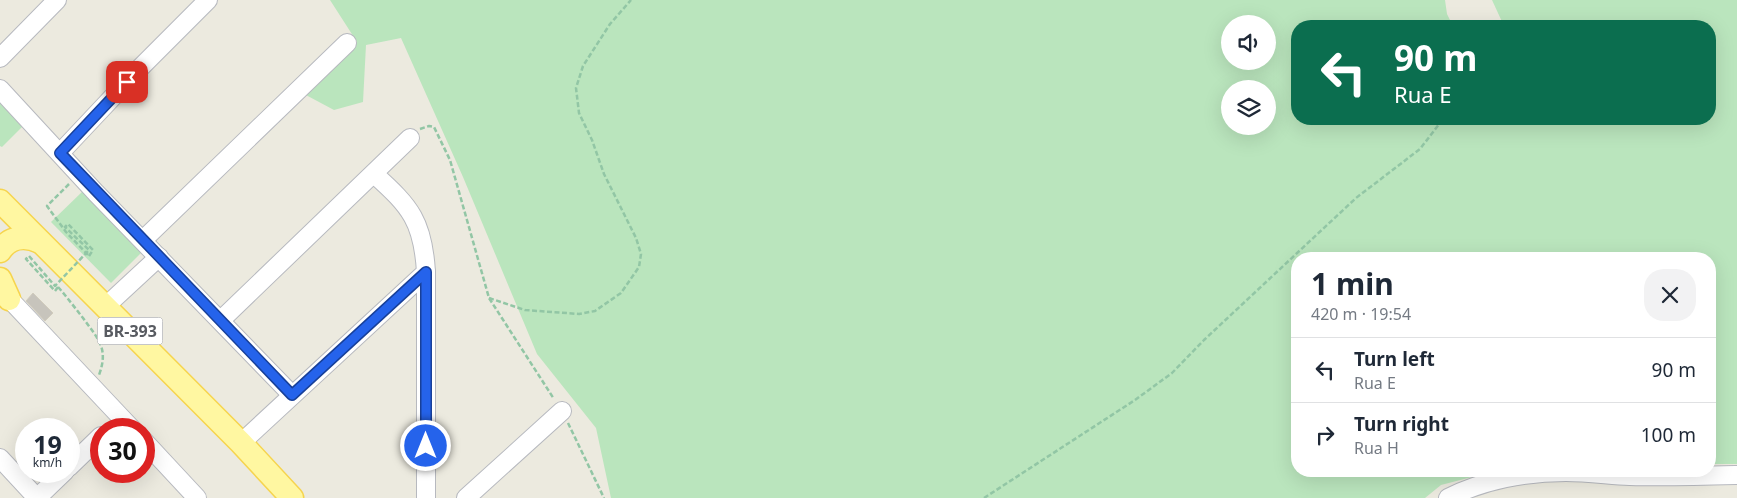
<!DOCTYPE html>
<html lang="en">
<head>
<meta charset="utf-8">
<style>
  :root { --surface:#fff; --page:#f2f2f3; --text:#1f2937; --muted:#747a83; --line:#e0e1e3 }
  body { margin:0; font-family:"Noto Sans",sans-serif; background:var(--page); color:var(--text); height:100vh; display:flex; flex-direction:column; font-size:19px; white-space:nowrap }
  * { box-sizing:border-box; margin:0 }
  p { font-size:16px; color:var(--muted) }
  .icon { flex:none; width:28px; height:28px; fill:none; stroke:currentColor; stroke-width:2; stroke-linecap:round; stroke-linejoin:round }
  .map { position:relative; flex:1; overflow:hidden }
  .panel { position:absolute; left:1291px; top:252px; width:425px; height:225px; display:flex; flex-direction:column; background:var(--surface); border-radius:20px; box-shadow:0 5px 20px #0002 }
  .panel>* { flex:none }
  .guide { position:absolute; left:1291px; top:20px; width:425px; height:105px; border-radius:20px; box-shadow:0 5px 20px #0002; background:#0b6e4f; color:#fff; overflow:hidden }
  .fabs { position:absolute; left:1221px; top:15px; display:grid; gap:10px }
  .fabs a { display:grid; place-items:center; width:55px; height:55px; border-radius:50%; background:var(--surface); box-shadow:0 5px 20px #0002; font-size:25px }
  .speed { position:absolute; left:15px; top:418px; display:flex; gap:10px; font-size:25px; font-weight:700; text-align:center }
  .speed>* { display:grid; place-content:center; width:65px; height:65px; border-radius:50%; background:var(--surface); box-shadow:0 5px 20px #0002; line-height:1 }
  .speed small { font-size:12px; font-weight:400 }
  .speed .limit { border:8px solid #d22; background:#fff; color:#111 }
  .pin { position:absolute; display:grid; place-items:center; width:42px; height:42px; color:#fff; margin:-21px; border-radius:10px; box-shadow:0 2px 8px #0006 }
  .me { position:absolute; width:55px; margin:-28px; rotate:0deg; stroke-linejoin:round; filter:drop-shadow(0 0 4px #0008) }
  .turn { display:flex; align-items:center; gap:18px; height:105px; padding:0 20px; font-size:22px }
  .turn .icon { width:65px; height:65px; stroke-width:2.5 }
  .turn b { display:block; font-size:35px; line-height:42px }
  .round { display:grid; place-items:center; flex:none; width:52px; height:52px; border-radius:20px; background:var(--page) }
  .head { display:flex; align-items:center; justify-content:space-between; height:85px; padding:0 20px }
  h1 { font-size:30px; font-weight:700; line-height:38px }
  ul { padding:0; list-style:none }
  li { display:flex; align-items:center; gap:15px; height:65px; padding:0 20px; border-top:1px solid var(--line) }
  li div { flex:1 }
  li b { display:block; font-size:19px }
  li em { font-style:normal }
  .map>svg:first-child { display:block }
</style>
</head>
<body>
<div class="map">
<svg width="1737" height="498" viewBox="0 0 1737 498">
  <rect width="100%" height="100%" fill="#eceadf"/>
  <g fill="#bae5bd" fill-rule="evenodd">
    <path d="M330 0H1445L1447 14 1453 26H1298V119H1710V26H1504L1492 0H1737V464H1710V259H1298V471H1495L1441 485 1425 498H611L596 428 537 354 463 177 401 38 366 45 363 102 334 110 304 94 357 42ZM1230 24H1268V61H1230ZM1230 89H1268V126H1230Z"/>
    <polygon points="0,103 23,126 2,147 0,146"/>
    <polygon points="84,190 143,251 111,283 51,222"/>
  </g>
  <polygon fill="#c7c4bc" stroke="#d1ccbd" points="33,293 53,313 45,321 26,301"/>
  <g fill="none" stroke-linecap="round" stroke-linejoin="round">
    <defs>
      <g id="minor">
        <polyline points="0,58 57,0"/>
        <polyline points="0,89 96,193 292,395"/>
        <polyline points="60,153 140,68 208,0"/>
        <polyline points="143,240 347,43"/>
        <polyline points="0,289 132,429"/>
        <polyline points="106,306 159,257"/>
        <polyline points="221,320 410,138"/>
        <polyline points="144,441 197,498"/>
        <path d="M241 443 426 272C423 222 411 207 374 174"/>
        <polyline points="0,458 37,498 65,471"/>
        <polyline points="69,467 101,436"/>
        <polyline points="426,498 426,272"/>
        <polyline points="466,498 562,411"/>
        <path d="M1448 498C1483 480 1526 472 1566 472 1587 472 1609 475 1630 476 1666 477 1701 476 1737 475"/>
      </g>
      <g id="major">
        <polyline points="0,201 241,443 292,498"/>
        <path d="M0 251C9 237 25 235 40 242"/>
        <polyline points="0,279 9,299"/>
      </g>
    </defs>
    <use href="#minor" stroke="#b7b9bf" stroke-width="20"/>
    <use href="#major" stroke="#f6d44e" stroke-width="25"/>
    <g stroke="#92c6a5" stroke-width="2.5" stroke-dasharray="5 2.5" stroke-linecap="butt">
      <polyline points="420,129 429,126 434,127 450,160 489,298 554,399"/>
      <polyline points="69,184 47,206 66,232 89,256"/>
      <path d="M58 287C67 297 75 308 83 318 98 339 109 348 99 375"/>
      <polyline points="489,298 525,310 579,314 595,311 621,293 639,267 641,254 636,238 604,174 592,140 579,113 576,88 583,66 610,24 631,0"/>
      <polyline points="568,423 604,498"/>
      <polyline points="984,498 1135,400 1172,373 1204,340 1356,198 1420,149 1443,119"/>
    </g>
    <use href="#minor" stroke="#fff" stroke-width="18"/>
    <use href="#major" stroke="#fff7a1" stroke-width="22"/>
    <polyline stroke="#92c6a5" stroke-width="2.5" stroke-dasharray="5 2.5" stroke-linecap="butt" points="58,287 55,291 26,259 29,256 55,286 89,250 65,227 68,224 93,250 89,256"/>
  </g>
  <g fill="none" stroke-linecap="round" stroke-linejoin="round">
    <defs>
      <polyline id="route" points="127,82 60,153 292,395 426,272 426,446"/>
    </defs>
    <use href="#route" stroke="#184099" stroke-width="12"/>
    <use href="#route" stroke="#2563eb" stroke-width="9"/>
  </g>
  <g text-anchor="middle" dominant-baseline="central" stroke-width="5" stroke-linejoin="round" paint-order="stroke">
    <rect fill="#fff" stroke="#8a8c90" stroke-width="1" x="97.5" y="317.5" width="65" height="27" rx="4"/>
    <g font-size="16" font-weight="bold" fill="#585b61">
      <text x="130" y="331">BR-393</text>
    </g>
  </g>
</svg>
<div class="fabs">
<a><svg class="icon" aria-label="sound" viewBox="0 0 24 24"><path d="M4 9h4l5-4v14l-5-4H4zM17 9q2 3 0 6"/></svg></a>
<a><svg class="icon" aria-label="layers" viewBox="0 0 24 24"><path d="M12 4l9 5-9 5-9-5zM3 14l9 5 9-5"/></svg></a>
</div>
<div class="speed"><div>19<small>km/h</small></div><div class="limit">30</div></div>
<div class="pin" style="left:127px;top:82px;background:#d93025"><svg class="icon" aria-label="arrive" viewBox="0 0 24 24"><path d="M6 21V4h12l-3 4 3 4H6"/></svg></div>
<svg class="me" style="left:426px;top:446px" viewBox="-20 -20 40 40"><circle r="17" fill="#2563eb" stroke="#fff" stroke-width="3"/><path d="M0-11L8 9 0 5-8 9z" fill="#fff"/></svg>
<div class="guide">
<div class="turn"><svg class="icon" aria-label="left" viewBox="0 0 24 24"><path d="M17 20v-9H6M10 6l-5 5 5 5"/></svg><div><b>90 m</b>Rua E</div></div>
</div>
<section class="panel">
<div class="head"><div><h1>1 min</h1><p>420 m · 19:54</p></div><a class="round"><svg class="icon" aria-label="close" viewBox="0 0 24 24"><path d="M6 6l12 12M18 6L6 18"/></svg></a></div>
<ul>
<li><svg class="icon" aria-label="left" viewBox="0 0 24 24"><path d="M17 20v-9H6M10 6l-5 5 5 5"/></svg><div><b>Turn left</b><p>Rua E</p></div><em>90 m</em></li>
<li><svg class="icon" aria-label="right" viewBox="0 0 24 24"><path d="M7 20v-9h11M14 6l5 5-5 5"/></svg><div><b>Turn right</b><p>Rua H</p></div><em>100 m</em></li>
</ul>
</section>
</div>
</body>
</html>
